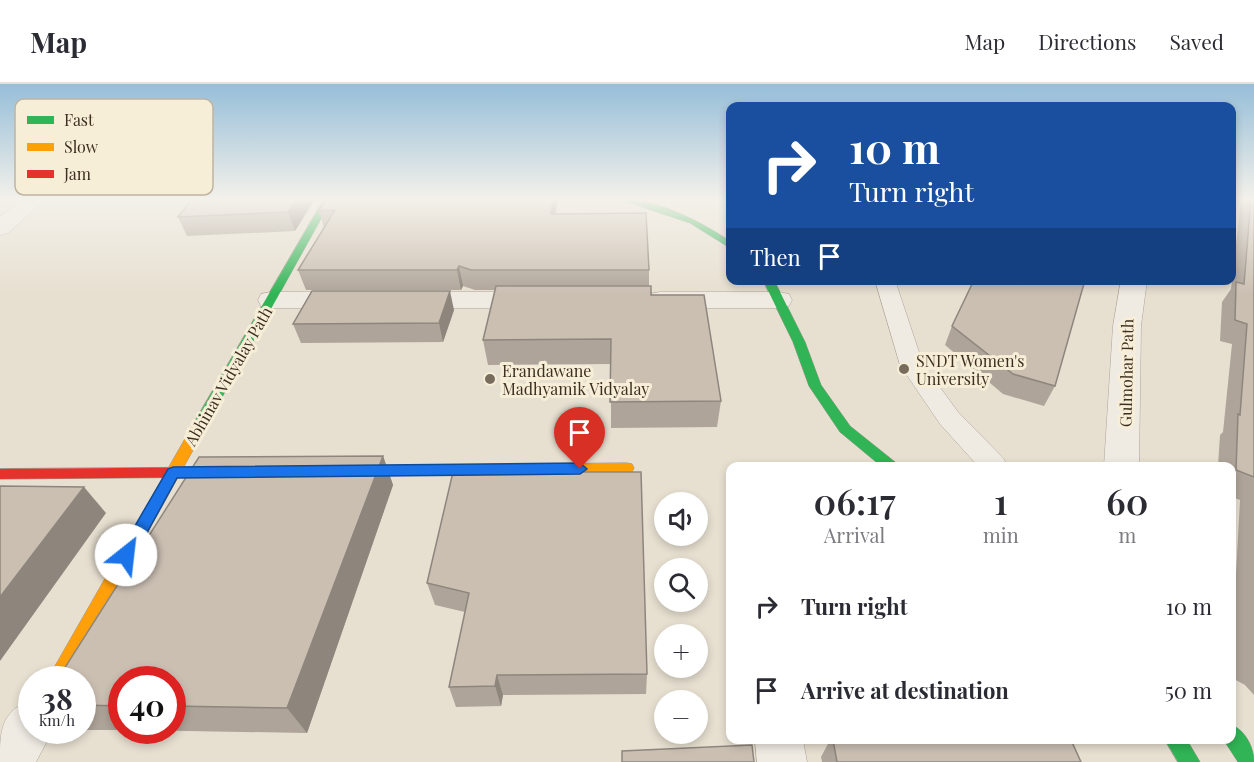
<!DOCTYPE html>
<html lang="en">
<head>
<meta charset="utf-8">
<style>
  :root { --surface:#fff; --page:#f2f2f3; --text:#2b2b33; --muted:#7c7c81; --line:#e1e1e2 }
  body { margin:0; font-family:"Playfair Display",serif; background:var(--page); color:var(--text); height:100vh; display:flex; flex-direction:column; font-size:22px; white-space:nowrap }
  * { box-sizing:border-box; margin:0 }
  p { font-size:20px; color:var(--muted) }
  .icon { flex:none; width:33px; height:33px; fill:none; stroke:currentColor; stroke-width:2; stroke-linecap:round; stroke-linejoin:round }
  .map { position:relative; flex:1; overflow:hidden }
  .side { position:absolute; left:726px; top:378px; width:510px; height:282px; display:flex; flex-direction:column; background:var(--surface); border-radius:12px; box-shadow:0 3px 9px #0003 }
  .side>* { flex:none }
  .top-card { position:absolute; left:726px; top:18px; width:510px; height:183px; border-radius:12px; box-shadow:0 3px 9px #0003; background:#1a4fa0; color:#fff; overflow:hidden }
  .buttons { position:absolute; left:654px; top:408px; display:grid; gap:12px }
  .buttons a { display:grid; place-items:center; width:54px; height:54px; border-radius:50%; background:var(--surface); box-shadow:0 3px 9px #0003; font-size:30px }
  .speed { position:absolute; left:18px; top:582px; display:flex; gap:12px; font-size:30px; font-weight:700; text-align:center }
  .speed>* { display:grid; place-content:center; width:78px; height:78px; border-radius:50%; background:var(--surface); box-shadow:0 3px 9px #0003; line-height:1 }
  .speed small { font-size:15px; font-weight:400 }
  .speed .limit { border:9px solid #d22; background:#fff; color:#111 }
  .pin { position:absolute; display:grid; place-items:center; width:51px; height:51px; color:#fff; margin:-62px -26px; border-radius:50% 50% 50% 0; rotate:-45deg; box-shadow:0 0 6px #0007 }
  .pin .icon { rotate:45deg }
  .me { position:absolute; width:66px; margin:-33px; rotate:29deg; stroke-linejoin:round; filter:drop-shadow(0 0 4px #0008) }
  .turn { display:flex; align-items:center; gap:21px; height:126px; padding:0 24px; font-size:27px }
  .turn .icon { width:78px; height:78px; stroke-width:2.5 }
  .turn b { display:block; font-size:42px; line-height:51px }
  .then { display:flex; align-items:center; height:57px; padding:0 24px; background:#0003; gap:12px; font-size:22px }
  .eta { display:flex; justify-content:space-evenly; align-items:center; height:102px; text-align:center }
  .eta b { font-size:36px; font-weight:600; line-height:42px }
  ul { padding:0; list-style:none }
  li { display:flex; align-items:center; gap:18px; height:84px; padding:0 24px }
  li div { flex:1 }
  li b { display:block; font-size:22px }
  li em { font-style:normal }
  header { display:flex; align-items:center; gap:36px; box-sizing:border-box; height:84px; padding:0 30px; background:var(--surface); border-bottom:2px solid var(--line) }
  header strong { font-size:28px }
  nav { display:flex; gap:33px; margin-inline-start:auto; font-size:21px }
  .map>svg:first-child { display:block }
</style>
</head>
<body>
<header>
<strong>Map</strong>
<nav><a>Map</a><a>Directions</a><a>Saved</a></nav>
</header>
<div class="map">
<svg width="1254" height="678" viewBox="0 0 1254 678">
  <rect width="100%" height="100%" fill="#e7e0d1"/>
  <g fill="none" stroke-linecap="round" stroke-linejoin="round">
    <defs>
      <polygon id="lane" points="875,196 895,196 923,280 958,328 1004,375 1007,382 978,382 940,340 900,281"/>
      <g id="street">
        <polygon points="23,115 47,115 8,149 0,151 0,133"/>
        <polygon points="1121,196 1147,196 1141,242 1139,382 1104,382 1113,242"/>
        <polygon points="271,208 351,208 361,210 364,216 361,222 351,224 271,224 261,222 258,216 261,210"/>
        <polygon points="408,208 537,208 547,210 550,216 547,222 537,224 408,224 398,222 395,216 398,210"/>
        <polygon points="660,208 779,208 789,210 792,216 789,222 779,224 660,224 650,222 647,216 650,210"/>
        <path d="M32 615V646H53L36 678H0C0 647 0 628 32 615Z"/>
        <polygon points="755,656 803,656 807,678 757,678"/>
      </g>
      <g id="fast">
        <polygon points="324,115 332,115 206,342 196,342 194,339"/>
        <path d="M623 115C658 115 701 138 730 157V164L690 139 624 117Z"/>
        <polygon points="763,196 774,196 805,258 821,301 850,342 895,378 897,382 881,382 840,348 809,302 793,258"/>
        <path d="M1232 641C1246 647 1254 664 1254 678H1238L1225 658 1224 656H1232Z"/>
        <polygon points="1165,656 1187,656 1200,678 1178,678"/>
      </g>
      <g id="slow">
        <polygon points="201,334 208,339 66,596 47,596 194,339"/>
        <polygon points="627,379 632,380 634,384 632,388 627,389 344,392 339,391 337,387 339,383 344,382"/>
      </g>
      <polygon id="jam" points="236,383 241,384 243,388 241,392 236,393 0,395 0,385"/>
    </defs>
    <use href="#lane" stroke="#ada599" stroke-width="1"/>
    <use href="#street" stroke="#ada599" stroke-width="1"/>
    <use href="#fast" stroke="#9c958a" stroke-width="1"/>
    <use href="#slow" stroke="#9c958a" stroke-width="1"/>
    <use href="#jam" stroke="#9c958a" stroke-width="1"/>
    <use href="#lane" fill="#efebe3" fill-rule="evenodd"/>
    <use href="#street" fill="#efebe3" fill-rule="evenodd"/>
    <use href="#fast" fill="#30b455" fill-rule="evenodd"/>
    <use href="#slow" fill="#ff9f0a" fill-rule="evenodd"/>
    <use href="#jam" fill="#e5322d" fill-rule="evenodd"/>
  </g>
  <g fill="#afa499">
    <polygon points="192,115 315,115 295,147 187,152 178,133"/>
    <polygon points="326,115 558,115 555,130 649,186 649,202 651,211 721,317 717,343 611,344 611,280 488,281 483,256 495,206 475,206 463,202 461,206 306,206 298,186 324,144 319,127"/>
    <polygon points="1241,115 1254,115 1254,611 1245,601 1232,594 1232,564 1240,416 1232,413 1232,382 1218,382 1220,351 1223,348 1232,260 1220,257 1222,218 1231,205"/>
    <polygon points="454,226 443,258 301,259 293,240"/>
    <polygon points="952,242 1055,302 1044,322 1003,310 945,261"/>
    <polygon points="383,372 393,401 307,649 131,646 172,646 172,596 122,596 122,646 82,646 82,596"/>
    <polygon points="453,388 647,590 646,610 503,611 501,622 456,623 449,603 465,528 435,521 427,499"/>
    <polygon points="830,656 1071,656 1081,678 822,678 821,673"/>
  </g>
  <g fill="#8e867d">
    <polygon points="297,115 315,115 295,147 288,128"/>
    <polygon points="553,115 558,115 552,149 551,130"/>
    <polygon points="459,182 463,202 461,206 457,186"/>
    <polygon points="450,207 454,226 443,258 439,239"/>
    <polygon points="383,372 393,401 307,649 287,624"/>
    <polygon points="84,403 106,429 0,577 0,513"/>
    <polygon points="497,591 503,611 501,622 495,602"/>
  </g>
  <g fill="#cbbfb2" stroke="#8e867d" stroke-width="1.5">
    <polygon points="192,115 297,115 288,128 178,133"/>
    <polygon points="326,115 553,115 551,130 646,129 649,186 471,186 459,182 457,186 298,186 335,126 319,127"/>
    <polygon points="1251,115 1254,115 1254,393 1236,386 1238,330 1240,331 1247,240 1235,236 1236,198 1244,200"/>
    <polygon points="974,196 1085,196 1055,302 1013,290 952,242"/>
    <polygon points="496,202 651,202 651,211 704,211 721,317 610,318 611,255 483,256"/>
    <polygon points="312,207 450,207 439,239 293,240"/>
    <polygon points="383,372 287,624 172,622 172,596 122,596 122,622 82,621 82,596 57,596 199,373"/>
    <polygon points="453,388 641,388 647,590 497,591 495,602 449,603 469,509 427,499"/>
    <polygon points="0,402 84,403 0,513"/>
    <polygon points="833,656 1071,656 1081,678 837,678"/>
    <polygon points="752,661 754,678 622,678 622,667"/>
  </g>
  <linearGradient id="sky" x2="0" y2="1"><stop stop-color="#96bed9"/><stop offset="0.55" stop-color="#f4f1ea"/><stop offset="1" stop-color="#f4f1ea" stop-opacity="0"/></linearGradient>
  <rect width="1254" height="210" fill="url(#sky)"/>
  <polygon fill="#1a73e8" stroke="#114b97" stroke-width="1.5" points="580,379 587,385 580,390 177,394 132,476 126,478 120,476 118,471 168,385 173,383"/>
  <g fill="#786c5e" stroke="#f7eed8" stroke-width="2">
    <circle cx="904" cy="285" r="6"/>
    <circle cx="490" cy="295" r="6"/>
  </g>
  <g text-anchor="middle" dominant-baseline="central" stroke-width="6" stroke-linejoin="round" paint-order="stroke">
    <g font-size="16" fill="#3d2e20" stroke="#f7eed8" text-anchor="start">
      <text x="916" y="276">SNDT Women's<tspan x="916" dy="18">University</tspan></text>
      <text x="502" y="286">Erandawane<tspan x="502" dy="18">Madhyamik Vidyalay</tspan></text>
    </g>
    <g font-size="16" fill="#3d2e20" stroke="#f7eed8">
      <text transform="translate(1126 289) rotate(-89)">Gulmohar Path</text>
      <text transform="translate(228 292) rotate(-60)">Abhinav Vidyalay Path</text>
    </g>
  </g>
  <rect x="15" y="15" width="198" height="96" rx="9" fill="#f7eed8" stroke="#bfb4a1" stroke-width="1.5"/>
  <rect x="27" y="32" width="27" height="8" fill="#30b455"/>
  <rect x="27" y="59" width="27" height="8" fill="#ff9f0a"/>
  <rect x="27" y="86" width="27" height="8" fill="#e5322d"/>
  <g font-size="16" fill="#3d2e20">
    <text x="64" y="42">Fast</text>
    <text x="64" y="69">Slow</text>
    <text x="64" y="96">Jam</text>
  </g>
</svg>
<div class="buttons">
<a><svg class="icon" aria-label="sound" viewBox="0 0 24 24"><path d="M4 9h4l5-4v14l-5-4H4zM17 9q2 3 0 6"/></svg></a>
<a><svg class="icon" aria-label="search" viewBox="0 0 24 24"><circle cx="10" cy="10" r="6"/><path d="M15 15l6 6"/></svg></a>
<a>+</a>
<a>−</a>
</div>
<div class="speed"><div>38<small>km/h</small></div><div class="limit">40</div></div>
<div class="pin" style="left:580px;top:385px;background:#d93025"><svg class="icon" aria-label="arrive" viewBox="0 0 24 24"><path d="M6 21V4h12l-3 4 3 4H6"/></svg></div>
<svg class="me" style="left:126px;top:471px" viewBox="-20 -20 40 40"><circle r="19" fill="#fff"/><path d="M0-13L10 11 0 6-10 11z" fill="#1a73e8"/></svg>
<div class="top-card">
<div class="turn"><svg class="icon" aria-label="right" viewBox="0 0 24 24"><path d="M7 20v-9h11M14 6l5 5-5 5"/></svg><div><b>10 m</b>Turn right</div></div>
<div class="then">Then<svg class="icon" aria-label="arrive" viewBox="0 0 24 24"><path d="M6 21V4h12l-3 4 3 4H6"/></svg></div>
</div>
<section class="side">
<div class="eta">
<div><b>06:17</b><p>Arrival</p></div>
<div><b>1</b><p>min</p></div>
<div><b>60</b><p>m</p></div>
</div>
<ul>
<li><svg class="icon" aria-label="right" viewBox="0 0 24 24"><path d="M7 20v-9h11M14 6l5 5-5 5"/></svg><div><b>Turn right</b></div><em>10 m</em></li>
<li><svg class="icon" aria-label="arrive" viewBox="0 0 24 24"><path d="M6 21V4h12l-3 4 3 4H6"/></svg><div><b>Arrive at destination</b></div><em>50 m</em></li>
</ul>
</section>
</div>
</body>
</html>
